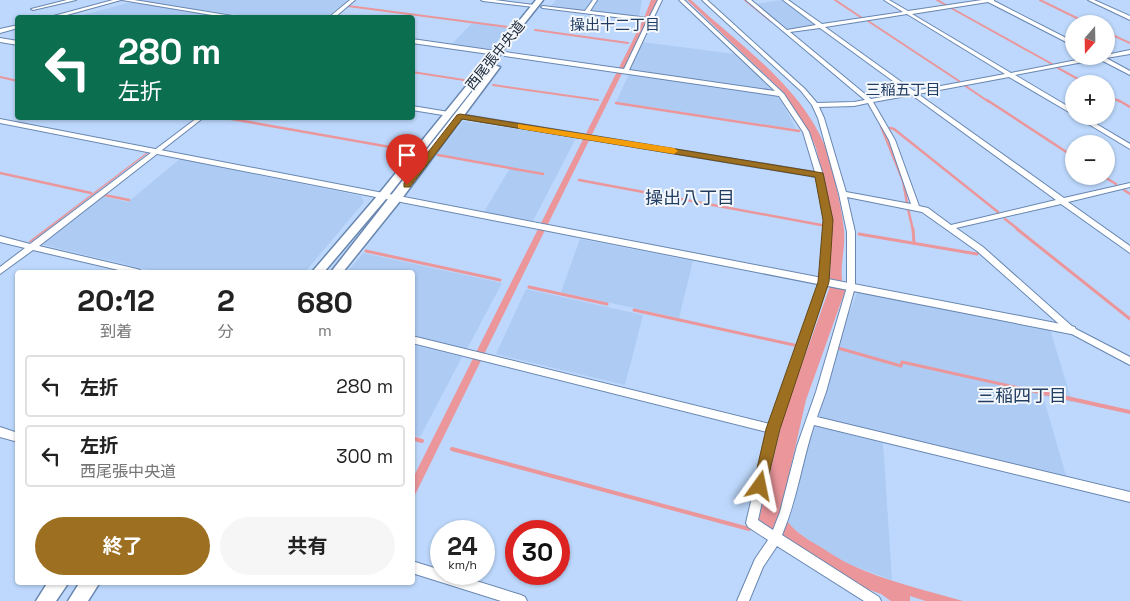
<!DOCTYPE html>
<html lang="ja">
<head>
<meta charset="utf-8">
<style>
  :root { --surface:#fff; --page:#f6f6f6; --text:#222; --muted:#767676; --line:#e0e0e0; --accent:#9d6f20 }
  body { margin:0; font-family:"Space Grotesk","Noto Sans JP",sans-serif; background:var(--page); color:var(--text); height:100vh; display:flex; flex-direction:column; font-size:19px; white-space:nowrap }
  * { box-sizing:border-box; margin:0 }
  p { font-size:16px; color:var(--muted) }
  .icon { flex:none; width:28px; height:28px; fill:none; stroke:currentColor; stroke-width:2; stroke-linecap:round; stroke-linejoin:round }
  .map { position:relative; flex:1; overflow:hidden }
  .side { position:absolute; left:15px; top:270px; width:400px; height:315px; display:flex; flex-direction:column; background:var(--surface); border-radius:5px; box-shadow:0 1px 4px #0004 }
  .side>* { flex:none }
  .banner { position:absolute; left:15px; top:15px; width:400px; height:105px; border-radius:5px; box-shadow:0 1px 4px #0004; background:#0b6e4f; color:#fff; overflow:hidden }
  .needle { width:32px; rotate:200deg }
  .tools { position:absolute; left:1065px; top:15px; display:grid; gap:10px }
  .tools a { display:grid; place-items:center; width:50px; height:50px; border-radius:50%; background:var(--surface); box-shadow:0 1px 4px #0004; font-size:25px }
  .speed { position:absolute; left:430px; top:520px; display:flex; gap:10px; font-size:25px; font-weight:700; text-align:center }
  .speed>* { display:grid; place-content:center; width:65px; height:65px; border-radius:50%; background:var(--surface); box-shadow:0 1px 4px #0004; line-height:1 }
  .speed small { font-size:12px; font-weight:400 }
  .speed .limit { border:8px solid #d22; background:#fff; color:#111 }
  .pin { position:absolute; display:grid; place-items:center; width:42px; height:42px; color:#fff; margin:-51px -21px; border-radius:50% 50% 50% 0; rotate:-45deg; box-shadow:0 0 5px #0007 }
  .pin .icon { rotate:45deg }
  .me { position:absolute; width:55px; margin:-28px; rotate:12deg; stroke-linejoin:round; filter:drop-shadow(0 0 4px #0008) }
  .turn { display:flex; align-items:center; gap:18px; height:105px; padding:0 20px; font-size:22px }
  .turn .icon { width:65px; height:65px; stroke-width:2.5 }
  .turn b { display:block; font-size:35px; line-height:42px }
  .eta { display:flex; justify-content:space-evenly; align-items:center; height:85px; text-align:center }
  .eta b { font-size:30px; font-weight:700; line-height:35px }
  .button { display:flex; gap:10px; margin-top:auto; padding:10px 20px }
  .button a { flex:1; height:58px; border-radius:30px; background:var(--accent); color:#fff; font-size:20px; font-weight:700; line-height:58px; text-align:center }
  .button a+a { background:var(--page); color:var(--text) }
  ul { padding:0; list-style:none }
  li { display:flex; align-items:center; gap:15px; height:62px; margin:0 10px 8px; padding:0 10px; border:2px solid var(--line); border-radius:5px }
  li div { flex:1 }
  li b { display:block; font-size:19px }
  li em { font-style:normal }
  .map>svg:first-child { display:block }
</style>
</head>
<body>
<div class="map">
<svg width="1130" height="601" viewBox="0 0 1130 601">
  <rect width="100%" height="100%" fill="#bdd8fc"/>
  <g fill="#adcbf3">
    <polygon points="143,0 348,0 325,18 255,17 140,2"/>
    <polygon points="556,0 592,0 586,11 551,6"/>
    <polygon points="597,0 642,0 639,17 590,11"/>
    <polygon points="782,0 815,25 815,26 789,30 756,4"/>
    <polygon points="128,3 134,3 233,17 71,18"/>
    <polygon points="473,22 510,27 491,49 451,45"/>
    <polygon points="642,42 734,54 773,90 629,70"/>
    <polygon points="629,74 774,94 781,100 796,129 616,102"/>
    <polygon points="463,121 576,138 533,221 484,212 510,168 438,154"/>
    <polygon points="180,159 361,196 364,202 305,272 157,272 40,244 101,196 128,202"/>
    <polygon points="580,239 693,261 679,318 561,292"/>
    <polygon points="363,253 502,283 467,349 413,335 412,272 347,272"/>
    <polygon points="526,289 643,315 625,385 496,354"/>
    <polygon points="857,293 1050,329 1072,402 1043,396 1067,479 824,419 817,415 836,346"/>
    <polygon points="413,345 462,357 420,437 413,435"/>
    <polygon points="814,426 883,443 892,580 848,564 807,539 787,523"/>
  </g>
  <g fill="#ea969b">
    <polygon points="651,0 658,0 413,499 413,478 644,18"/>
    <path d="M687 0H691C739 45 799 84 825 146L827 147C833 174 841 202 844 230 846 250 837 273 845 291L806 400 781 510C787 527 805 538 819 546 829 552 839 559 849 564 885 581 925 590 963 601H926L910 596V601H891L881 594 853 584 758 523 784 414 832 281 830 278 832 218 816 148 810 134 783 92Z"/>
    <polygon points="146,153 148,153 31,242 28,242"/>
  </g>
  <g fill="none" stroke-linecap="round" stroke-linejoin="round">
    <g stroke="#ea969b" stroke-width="2">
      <polyline points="745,0 772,22"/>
      <polyline points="835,0 862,18"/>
      <polyline points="937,0 946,5"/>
      <polyline points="1040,0 1089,24"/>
      <polyline points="348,6 508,27"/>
      <polyline points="951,8 1052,64"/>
      <polyline points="868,21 959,81"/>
      <polyline points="535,30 628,43"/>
      <polyline points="1106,32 1130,43"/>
      <polyline points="1058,68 1087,84"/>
      <polyline points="412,72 464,80"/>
      <polyline points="0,77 18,81"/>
      <polyline points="493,85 598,100"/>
      <polyline points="964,85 989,102"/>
      <polyline points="1106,94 1120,102"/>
    </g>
    <g stroke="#ea969b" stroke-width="2.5">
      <polyline points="987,100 1074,157"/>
      <polyline points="1118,100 1130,107"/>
      <polyline points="616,103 799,131"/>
      <polyline points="226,118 407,150"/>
      <polyline points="881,126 903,181 907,203"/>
      <polyline points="890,128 894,129 998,212"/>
      <polyline points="438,155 543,174"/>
      <polyline points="0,173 91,193"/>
      <polyline points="1103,176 1116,184"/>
      <polyline points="579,180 821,225"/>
      <polyline points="1124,190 1130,194"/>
      <polyline points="104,195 129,200"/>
      <polyline points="908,209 913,230"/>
      <polyline points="1005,219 1019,230"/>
    </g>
    <g stroke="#ea969b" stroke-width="3">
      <polyline points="913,229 914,243"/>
      <polyline points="1017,229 1130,319"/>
      <polyline points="859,234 977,254"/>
      <polyline points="366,251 500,280"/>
      <polyline points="529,287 607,304"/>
      <polyline points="634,310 794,345"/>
      <polyline points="838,348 901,366 902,362 1046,394"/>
    </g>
    <g stroke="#ea969b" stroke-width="4">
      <polyline points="1040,392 1130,412"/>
      <polyline points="412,438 422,441"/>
      <polyline points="452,449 749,529"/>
    </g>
    <defs>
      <g id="minor">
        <polygon points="67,0 76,0 33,10 31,9"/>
        <polygon points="113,0 121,0 56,18 46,18"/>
        <polygon points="122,0 134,0 245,18 230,18"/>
        <polygon points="350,0 355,0 334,18 328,18"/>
        <polygon points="481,0 495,0 534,5 536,6 534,7 483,1"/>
        <path d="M593 0H597L590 11 649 18 658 0H662L629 70 775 91 679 0H684L784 94 809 132 823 175 832 220 828 282 778 429 758 520 773 530 780 512 797 446 816 392 847 287V232L839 194 818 118 812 105 801 91 702 0H707L805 89 817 103 854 102 865 100 746 0H751L787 30 816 25 783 0H788L822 24 903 12 884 0H889L908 11 982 0H994V1L1074 42V46L988 2 912 14 1011 73 1097 56H1106V55L1130 50V54L1106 58 1130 71V75L1099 59 1015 75 1074 110V115L1009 77 918 94 1064 198 1130 183V187L1068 202 1130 246V253L1061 204 956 228 983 247 1074 328 1130 357V365L1068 332 977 251 922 212 847 197 855 232V287L826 392 817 417 1130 492V502L814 425C802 462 797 500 782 535L879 597 881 601H864L777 546 763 567 749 601H737L755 559 768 540 748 527 746 523 767 432 412 343V336L770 424 820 282 824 220 816 177 460 118 457 116 460 114 815 172 803 132 779 96 505 56 502 54 505 52 624 69 647 21 543 8 541 7 543 6 585 11ZM907 14 1005 74 914 91 825 27ZM820 28 908 92 871 99 790 32ZM912 95 1056 200 951 225 928 208 919 206 895 140 873 102ZM868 103 889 140 911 204 846 192 824 118 819 107 854 106Z"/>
        <polygon points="1088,0 1094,0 1130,16 1130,20"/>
        <polygon points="18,25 18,28 0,33 0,29"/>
        <polygon points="0,38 18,41 18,45 0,42"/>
        <polygon points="412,39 496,51 499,53 496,55 412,43"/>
        <polygon points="412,106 449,112 452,114 449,116 412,110"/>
        <polygon points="1075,116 1083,116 1130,144 1130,149"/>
        <polygon points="197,118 203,118 39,246 137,269 140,270 141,272 127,272 33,250 0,274 0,267 25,248 0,242 0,236 30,244"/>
        <polygon points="0,427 18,433 18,442 0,437"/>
        <polygon points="412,561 441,570 441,574 454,574 521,595 525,597 527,601 501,601 412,573"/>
      </g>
      <polygon id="tertiary" points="0,119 1071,326 1075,327 1076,330 1075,333 1071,334 0,123"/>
      <g id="primary">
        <polygon points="536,0 543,0 386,199 324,272 312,272 378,195"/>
        <polygon points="493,65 500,67 400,201 343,272 331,272"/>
        <polygon points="48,582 69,582 56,601 36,601"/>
        <polygon points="80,582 100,582 88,601 68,601"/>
      </g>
    </defs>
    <use href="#minor" stroke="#6886b0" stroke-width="2"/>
    <use href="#tertiary" stroke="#6886b0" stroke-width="2"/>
    <use href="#primary" stroke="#6886b0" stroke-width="3"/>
    <use href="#minor" fill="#fff" fill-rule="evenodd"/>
    <use href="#tertiary" fill="#fff" fill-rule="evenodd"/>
    <use href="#primary" fill="#fff" fill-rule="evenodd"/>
  </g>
  <polygon fill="#9d6f20" stroke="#664815" points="460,114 823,173 833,220 829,282 780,429 765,491 760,493 755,491 753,486 766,429 818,282 823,220 815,177 462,119 410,187 404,187 404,183 457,115"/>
  <polygon fill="#f59e0b" points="518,124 674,148 678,151 674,154 521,129 518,128"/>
  <g text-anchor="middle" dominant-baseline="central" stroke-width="4" stroke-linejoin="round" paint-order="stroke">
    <g font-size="14" fill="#182536" stroke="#f3f7fb">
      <text transform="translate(495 55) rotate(-51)">西尾張中央道</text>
    </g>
    <g font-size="15" fill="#223d62" stroke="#f3f7fb">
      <text x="615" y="24">操出十二丁目</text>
      <text x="903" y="89">三稲五丁目</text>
    </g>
    <g font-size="18" fill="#223d62" stroke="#f3f7fb">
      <text x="690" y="197">操出八丁目</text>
      <text x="1022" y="395">三稲四丁目</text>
    </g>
  </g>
</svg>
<div class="tools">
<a><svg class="needle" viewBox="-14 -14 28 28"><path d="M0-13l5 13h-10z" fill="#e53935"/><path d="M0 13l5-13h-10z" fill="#767676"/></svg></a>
<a>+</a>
<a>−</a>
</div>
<div class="speed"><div>24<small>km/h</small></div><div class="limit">30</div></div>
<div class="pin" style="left:407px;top:185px;background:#d93025"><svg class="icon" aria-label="arrive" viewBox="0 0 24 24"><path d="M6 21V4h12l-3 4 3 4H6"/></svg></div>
<svg class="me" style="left:760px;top:486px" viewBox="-20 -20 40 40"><path d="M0-17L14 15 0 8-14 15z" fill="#9d6f20" stroke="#fff" stroke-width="4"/></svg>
<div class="banner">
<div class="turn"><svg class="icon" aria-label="left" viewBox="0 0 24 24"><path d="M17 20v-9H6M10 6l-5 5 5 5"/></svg><div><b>280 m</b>左折</div></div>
</div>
<section class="side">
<div class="eta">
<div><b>20:12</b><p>到着</p></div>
<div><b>2</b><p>分</p></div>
<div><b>680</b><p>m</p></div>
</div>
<ul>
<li><svg class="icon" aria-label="left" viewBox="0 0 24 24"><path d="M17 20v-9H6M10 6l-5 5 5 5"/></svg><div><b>左折</b></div><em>280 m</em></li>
<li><svg class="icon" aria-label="left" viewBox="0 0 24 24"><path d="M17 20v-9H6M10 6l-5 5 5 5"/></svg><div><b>左折</b><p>西尾張中央道</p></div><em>300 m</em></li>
</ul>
<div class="button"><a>終了</a><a>共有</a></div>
</section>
</div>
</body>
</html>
